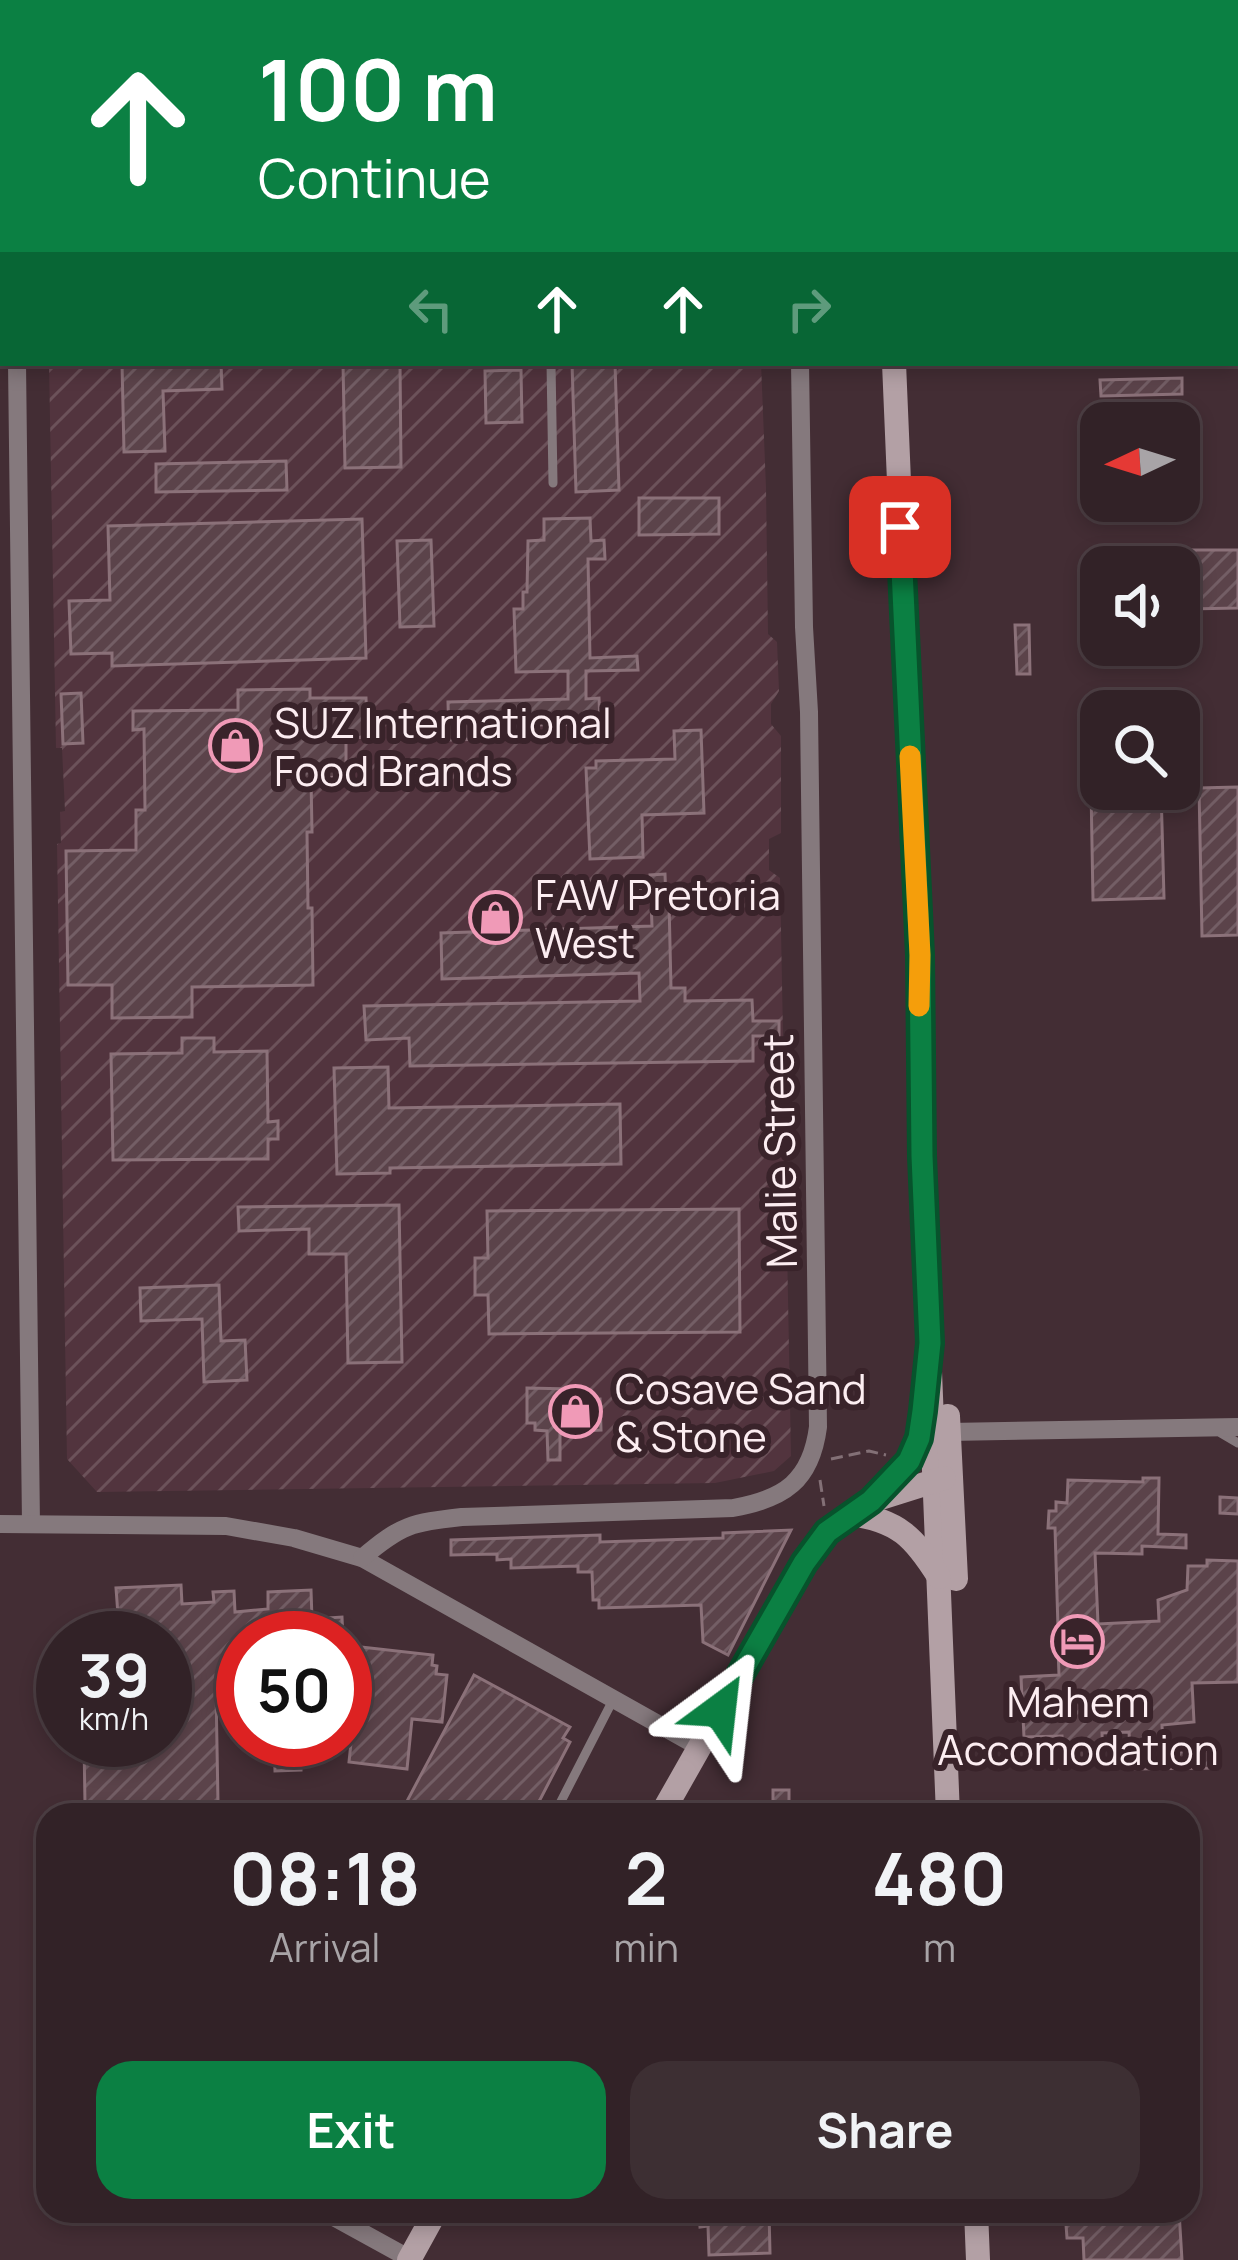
<!DOCTYPE html>
<html lang="en">
<head>
<meta charset="utf-8">
<style>
  :root { --surface:#322227; --page:#3d2f33; --text:#f1f3f6; --muted:#a8a4a7; --line:#4d3f44; --accent:#0b8043 }
  body { margin:0; font-family:Manrope,sans-serif; background:var(--page); color:var(--text); height:100vh; display:flex; flex-direction:column; font-size:45px; white-space:nowrap }
  * { box-sizing:border-box; margin:0 }
  p { font-size:39px; color:var(--muted) }
  .icon { flex:none; width:66px; height:66px; fill:none; stroke:currentColor; stroke-width:2; stroke-linecap:round; stroke-linejoin:round }
  .map { position:relative; flex:1; overflow:hidden }
  .details { position:absolute; left:36px; top:1803px; width:1164px; height:420px; display:flex; flex-direction:column; background:var(--surface); border-radius:36px; box-shadow:0 6px 18px #0003,0 0 0 3px var(--line) }
  .details>* { flex:none }
  .hud { position:absolute; left:0px; top:0px; width:1239px; height:366px; box-shadow:0 6px 18px #0003,0 0 0 3px var(--line); background:#0b8043; color:#fff; overflow:hidden }
  .needle { width:78px; rotate:266deg }
  .tools { position:absolute; left:1080px; top:402px; display:grid; gap:24px }
  .tools a { display:grid; place-items:center; width:120px; height:120px; border-radius:24px; background:var(--surface); box-shadow:0 6px 18px #0003,0 0 0 3px var(--line); font-size:60px }
  .speed { position:absolute; left:36px; top:1611px; display:flex; gap:24px; font-size:60px; font-weight:700; text-align:center }
  .speed>* { display:grid; place-content:center; width:156px; height:156px; border-radius:50%; background:var(--surface); box-shadow:0 6px 18px #0003,0 0 0 3px var(--line); line-height:1 }
  .speed small { font-size:30px; font-weight:400 }
  .speed .limit { border:18px solid #d22; background:#fff; color:#111 }
  .pin { position:absolute; display:grid; place-items:center; width:102px; height:102px; color:#fff; margin:-51px; border-radius:24px; box-shadow:0 6px 18px #0006 }
  .me { position:absolute; width:132px; margin:-66px; rotate:30deg; stroke-linejoin:round; filter:drop-shadow(0 0 9px #0008) }
  .turn { display:flex; align-items:center; gap:42px; height:252px; padding:0 60px; font-size:54px }
  .turn .icon { width:156px; height:156px; stroke-width:2.5 }
  .turn b { display:block; font-size:84px; line-height:102px }
  .lanes { display:flex; align-items:center; height:114px; padding:0 60px; background:#0003; justify-content:center; gap:60px; direction:ltr }
  .lanes .off { opacity:.35 }
  .eta { display:flex; justify-content:space-evenly; align-items:center; height:204px; text-align:center }
  .eta b { font-size:72px; font-weight:700; line-height:84px }
  .button { display:flex; gap:24px; margin-top:auto; padding:24px 60px }
  .button a { flex:1; height:138px; border-radius:36px; background:var(--accent); color:#fff; font-size:48px; font-weight:700; line-height:138px; text-align:center }
  .button a+a { background:var(--page); color:var(--text) }
  .map>svg:first-child { display:block }
</style>
</head>
<body>
<div class="map">
<svg width="1238" height="2260" viewBox="0 0 1238 2260">
  <defs>
    <pattern id="industrial-furrows" width="10" height="10" patternUnits="userSpaceOnUse" patternTransform="scale(3)"><rect width="10" height="10" fill="#52343e"/><path d="M-1 1l2-2M0 10L10 0M9 11l2-2" fill="none" stroke="#6c525a"/></pattern>
    <pattern id="building-hatch" width="6" height="6" patternUnits="userSpaceOnUse" patternTransform="scale(3)"><rect width="6" height="6" fill="#5b434a"/><path d="M-1 1l2-2M0 6l6-6M5 7l2-2" fill="none" stroke="#735e65"/></pattern>
  </defs>
  <rect width="100%" height="100%" fill="#432d34"/>
  <g fill="url(#industrial-furrows)">
    <polygon points="302,0 390,0 390,3 116,3"/>
    <rect x="445" y="0" width="314" height="3"/>
    <polygon points="49,363 761,363 766,488 768,634 777,642 779,691 771,704 771,724 781,736 781,833 769,839 769,870 780,878 791,1456 774,1471 715,1483 97,1492 67,1459 57,844 61,843 60,812 65,811 62,748 56,748"/>
  </g>
  <g fill="url(#building-hatch)" stroke="#8b7179" stroke-width="3">
    <polygon points="122,363 221,363 222,389 163,391 165,451 124,452"/>
    <polygon points="343,363 400,363 401,467 345,468"/>
    <polygon points="572,363 615,363 619,490 576,492"/>
    <polygon points="521,370 522,422 486,423 485,371"/>
    <polygon points="1182,378 1182,394 1101,396 1100,380"/>
    <polygon points="286,461 287,490 156,492 156,464"/>
    <polygon points="639,498 719,498 719,534 639,535"/>
    <polygon points="590,518 591,541 604,540 605,559 588,559 590,658 637,656 638,670 586,671 586,699 599,698 600,724 531,725 531,738 449,740 448,702 568,699 568,671 516,672 514,609 523,609 523,592 527,592 528,541 544,540 544,519"/>
    <polygon points="362,519 366,658 112,666 112,653 71,654 69,601 110,600 108,526"/>
    <polygon points="431,540 434,626 400,627 397,541"/>
    <polygon points="1187,550 1238,550 1238,608 1188,609"/>
    <polygon points="1015,625 1029,625 1030,674 1017,674"/>
    <polygon points="310,689 310,698 366,698 367,737 346,738 346,777 311,778 312,832 307,832 308,908 312,908 313,985 192,987 192,1017 112,1018 112,985 68,985 66,851 136,850 136,810 145,810 144,729 133,730 133,711 238,710 238,690"/>
    <polygon points="81,693 83,743 63,744 61,694"/>
    <polygon points="701,730 704,813 642,815 643,857 590,859 586,768 596,768 596,761 675,759 674,731"/>
    <polygon points="1238,787 1238,935 1202,936 1199,788"/>
    <polygon points="1091,789 1161,789 1164,898 1093,900"/>
    <polygon points="665,874 666,902 669,902 671,988 685,988 685,1001 752,1000 753,1021 779,1021 779,1036 753,1036 753,1061 410,1066 409,1038 366,1040 364,1006 640,1001 639,973 442,979 441,933 652,926 650,875"/>
    <polygon points="182,1038 214,1038 214,1052 267,1051 268,1122 278,1121 278,1139 268,1139 268,1159 113,1160 111,1054 182,1053"/>
    <polygon points="388,1067 389,1108 620,1104 621,1164 390,1168 390,1173 337,1174 334,1068"/>
    <polygon points="399,1205 402,1362 348,1363 346,1254 309,1254 309,1229 239,1231 238,1207"/>
    <polygon points="739,1209 740,1332 489,1334 488,1295 475,1295 475,1258 488,1258 487,1211"/>
    <polygon points="219,1285 221,1341 245,1340 247,1380 204,1382 202,1319 141,1321 140,1288"/>
    <polygon points="527,1388 570,1389 569,1400 600,1399 601,1430 560,1432 560,1460 548,1460 547,1431 535,1430 535,1423 527,1423"/>
    <polygon points="1143,1478 1159,1478 1158,1534 1186,1535 1186,1548 1142,1546 1142,1554 1095,1553 1098,1624 1159,1621 1158,1600 1187,1590 1188,1566 1207,1566 1207,1560 1238,1561 1238,1682 1192,1683 1194,1722 1162,1725 1163,1752 1217,1750 1218,1768 1131,1769 1129,1732 1102,1733 1103,1759 1063,1760 1062,1736 1024,1737 1021,1677 1059,1675 1058,1649 1054,1642 1058,1628 1055,1528 1048,1528 1049,1511 1056,1511 1056,1502 1067,1503 1068,1480 1143,1482"/>
    <polygon points="1220,1497 1238,1498 1238,1514 1220,1513"/>
    <polygon points="791,1530 728,1655 703,1642 701,1605 599,1608 599,1600 593,1600 592,1572 578,1572 578,1566 511,1568 511,1559 497,1560 497,1554 451,1555 451,1540 600,1535 600,1542 723,1538 723,1533"/>
    <polygon points="181,1585 182,1604 214,1602 213,1592 234,1591 235,1612 268,1609 268,1592 311,1590 312,1619 342,1617 343,1638 243,1638 243,1668 230,1668 232,1689 216,1690 218,1803 85,1805 84,1740 165,1740 165,1638 96,1638 95,1616 118,1615 116,1588"/>
    <polygon points="361,1647 433,1655 432,1665 437,1666 436,1674 447,1675 442,1722 412,1719 407,1769 349,1762"/>
    <polygon points="474,1675 570,1727 563,1738 570,1742 532,1815 429,1815 406,1803"/>
    <polygon points="274,1740 300,1740 301,1770 275,1771"/>
    <rect x="773" y="1790" width="16" height="25"/>
    <polygon points="699,2211 769,2211 770,2253 709,2255 708,2226 700,2227"/>
    <polygon points="1065,2211 1179,2211 1182,2260 1084,2260 1083,2238 1067,2238"/>
  </g>
  <g fill="none" stroke-linecap="round" stroke-linejoin="round">
    <g stroke="#837076" stroke-width="3" stroke-dasharray="12 6" stroke-linecap="butt">
      <polyline points="831,1459 869,1451 886,1455"/>
      <polyline points="820,1480 824,1506"/>
    </g>
    <g stroke="#85797d" stroke-width="9">
      <polyline points="0,115 3,115"/>
      <polyline points="551,363 553,483"/>
      <polyline points="1221,1433 1238,1443"/>
      <polyline points="554,1815 614,1698"/>
    </g>
    <g stroke="#85797d" stroke-width="18">
      <polyline points="14,0 14,3"/>
      <polyline points="793,0 793,3"/>
      <polyline points="17,363 31,1524"/>
      <polyline points="949,1432 1238,1427"/>
      <polyline points="0,1524 226,1526 294,1538 362,1558 699,1747"/>
      <path d="M362 1558C402 1524 411 1523 462 1517L733 1508C784 1499 811 1481 818 1427L809 712 804 627 800 363"/>
      <polyline points="323,2211 410,2259"/>
    </g>
    <g stroke="#b3a0a5" stroke-width="24">
      <polyline points="883,0 883,3"/>
      <polyline points="894,363 919,955 923,1199 948,1815"/>
      <polyline points="948,1416 956,1579"/>
      <path d="M877 1495C904 1467 917 1452 923 1413"/>
      <path d="M850 1514C898 1520 914 1537 939 1577"/>
      <polyline points="661,1815 804,1563 827,1531 850,1514 871,1501 944,1478"/>
      <polyline points="976,2211 978,2260"/>
      <polyline points="409,2260 436,2211"/>
    </g>
  </g>
  <g fill="none" stroke-linecap="round" stroke-linejoin="round">
    <defs>
      <polyline id="route" points="720,1710 804,1563 827,1532 871,1501 909,1461 919,1438 923,1411 930,1343 922,1156 920,955 900,527"/>
    </defs>
    <use href="#route" stroke="#07532c" stroke-width="30"/>
    <use href="#route" stroke="#0b8043" stroke-width="21"/>
    <polyline stroke="#f59e0b" stroke-width="21" points="910,756 920,955 919,1006"/>
  </g>
  <defs>
    <symbol id="shop-ring" viewBox="-11 -11 22 22"><circle r="9.5" fill="#39232a" stroke="#f09ab7" stroke-width="1.5"/><path d="M-5-2.5h2.3a2.7 3.5 0 0 1 5.4 0H5L5.5 6h-11ZM-1.5-2.5h3a1.5 2.3 0 0 0-3 0Z" fill="#f09ab7"/></symbol>
    <symbol id="hotel-ring" viewBox="-11 -11 22 22"><circle r="9.5" fill="#39232a" stroke="#f09ab7" stroke-width="1.5"/><path d="M-6-4.5h1.5V1H6V5H4.5V3h-9V5H-6ZM-4 0a1.8 1.8 0 1 1 3.6 0ZM.5 0V-2.5h3Q6-2.5 6 0Z" fill="#f09ab7"/></symbol>
  </defs>
  <g fill-rule="evenodd">
    <use href="#shop-ring" x="206" y="716" width="59" height="59"/>
    <use href="#shop-ring" x="466" y="888" width="59" height="59"/>
    <use href="#shop-ring" x="546" y="1382" width="59" height="59"/>
    <use href="#hotel-ring" x="1048" y="1612" width="59" height="59"/>
  </g>
  <g text-anchor="middle" dominant-baseline="central" stroke-width="12" stroke-linejoin="round" paint-order="stroke">
    <g font-size="42" fill="#fcedf1" stroke="#39232a" text-anchor="start">
      <text x="274" y="722">SUZ International<tspan x="274" dy="48">Food Brands</tspan></text>
      <text x="535" y="894">FAW Pretoria<tspan x="535" dy="48">West</tspan></text>
      <text x="615" y="1388">Cosave Sand<tspan x="615" dy="48">&amp; Stone</tspan></text>
      <text x="1078" y="1701" text-anchor="middle">Mahem<tspan x="1078" dy="48">Accomodation</tspan></text>
    </g>
    <g font-size="42" fill="#fcedf1" stroke="#39232a">
      <text transform="translate(779 1151) rotate(-91)">Malie Street</text>
    </g>
  </g>
</svg>
<div class="tools">
<a><svg class="needle" viewBox="-14 -14 28 28"><path d="M0-13l5 13h-10z" fill="#e53935"/><path d="M0 13l5-13h-10z" fill="#a8a4a7"/></svg></a>
<a><svg class="icon" aria-label="sound" viewBox="0 0 24 24"><path d="M4 9h4l5-4v14l-5-4H4zM17 9q2 3 0 6"/></svg></a>
<a><svg class="icon" aria-label="search" viewBox="0 0 24 24"><circle cx="10" cy="10" r="6"/><path d="M15 15l6 6"/></svg></a>
</div>
<div class="speed"><div>39<small>km/h</small></div><div class="limit">50</div></div>
<div class="pin" style="left:900px;top:527px;background:#d93025"><svg class="icon" aria-label="arrive" viewBox="0 0 24 24"><path d="M6 21V4h12l-3 4 3 4H6"/></svg></div>
<svg class="me" style="left:720px;top:1710px" viewBox="-20 -20 40 40"><path d="M0-17L14 15 0 8-14 15z" fill="#0b8043" stroke="#fff" stroke-width="4"/></svg>
<div class="hud">
<div class="turn"><svg class="icon" aria-label="ahead" viewBox="0 0 24 24"><path d="M12 20V5M6 11l6-6 6 6"/></svg><div><b>100 m</b>Continue</div></div>
<div class="lanes"><svg class="icon off" aria-label="left" viewBox="0 0 24 24"><path d="M17 20v-9H6M10 6l-5 5 5 5"/></svg><svg class="icon" aria-label="ahead" viewBox="0 0 24 24"><path d="M12 20V5M6 11l6-6 6 6"/></svg><svg class="icon" aria-label="ahead" viewBox="0 0 24 24"><path d="M12 20V5M6 11l6-6 6 6"/></svg><svg class="icon off" aria-label="right" viewBox="0 0 24 24"><path d="M7 20v-9h11M14 6l5 5-5 5"/></svg></div>
</div>
<section class="details">
<div class="eta">
<div><b>08:18</b><p>Arrival</p></div>
<div><b>2</b><p>min</p></div>
<div><b>480</b><p>m</p></div>
</div>
<div class="button"><a>Exit</a><a>Share</a></div>
</section>
</div>
</body>
</html>
